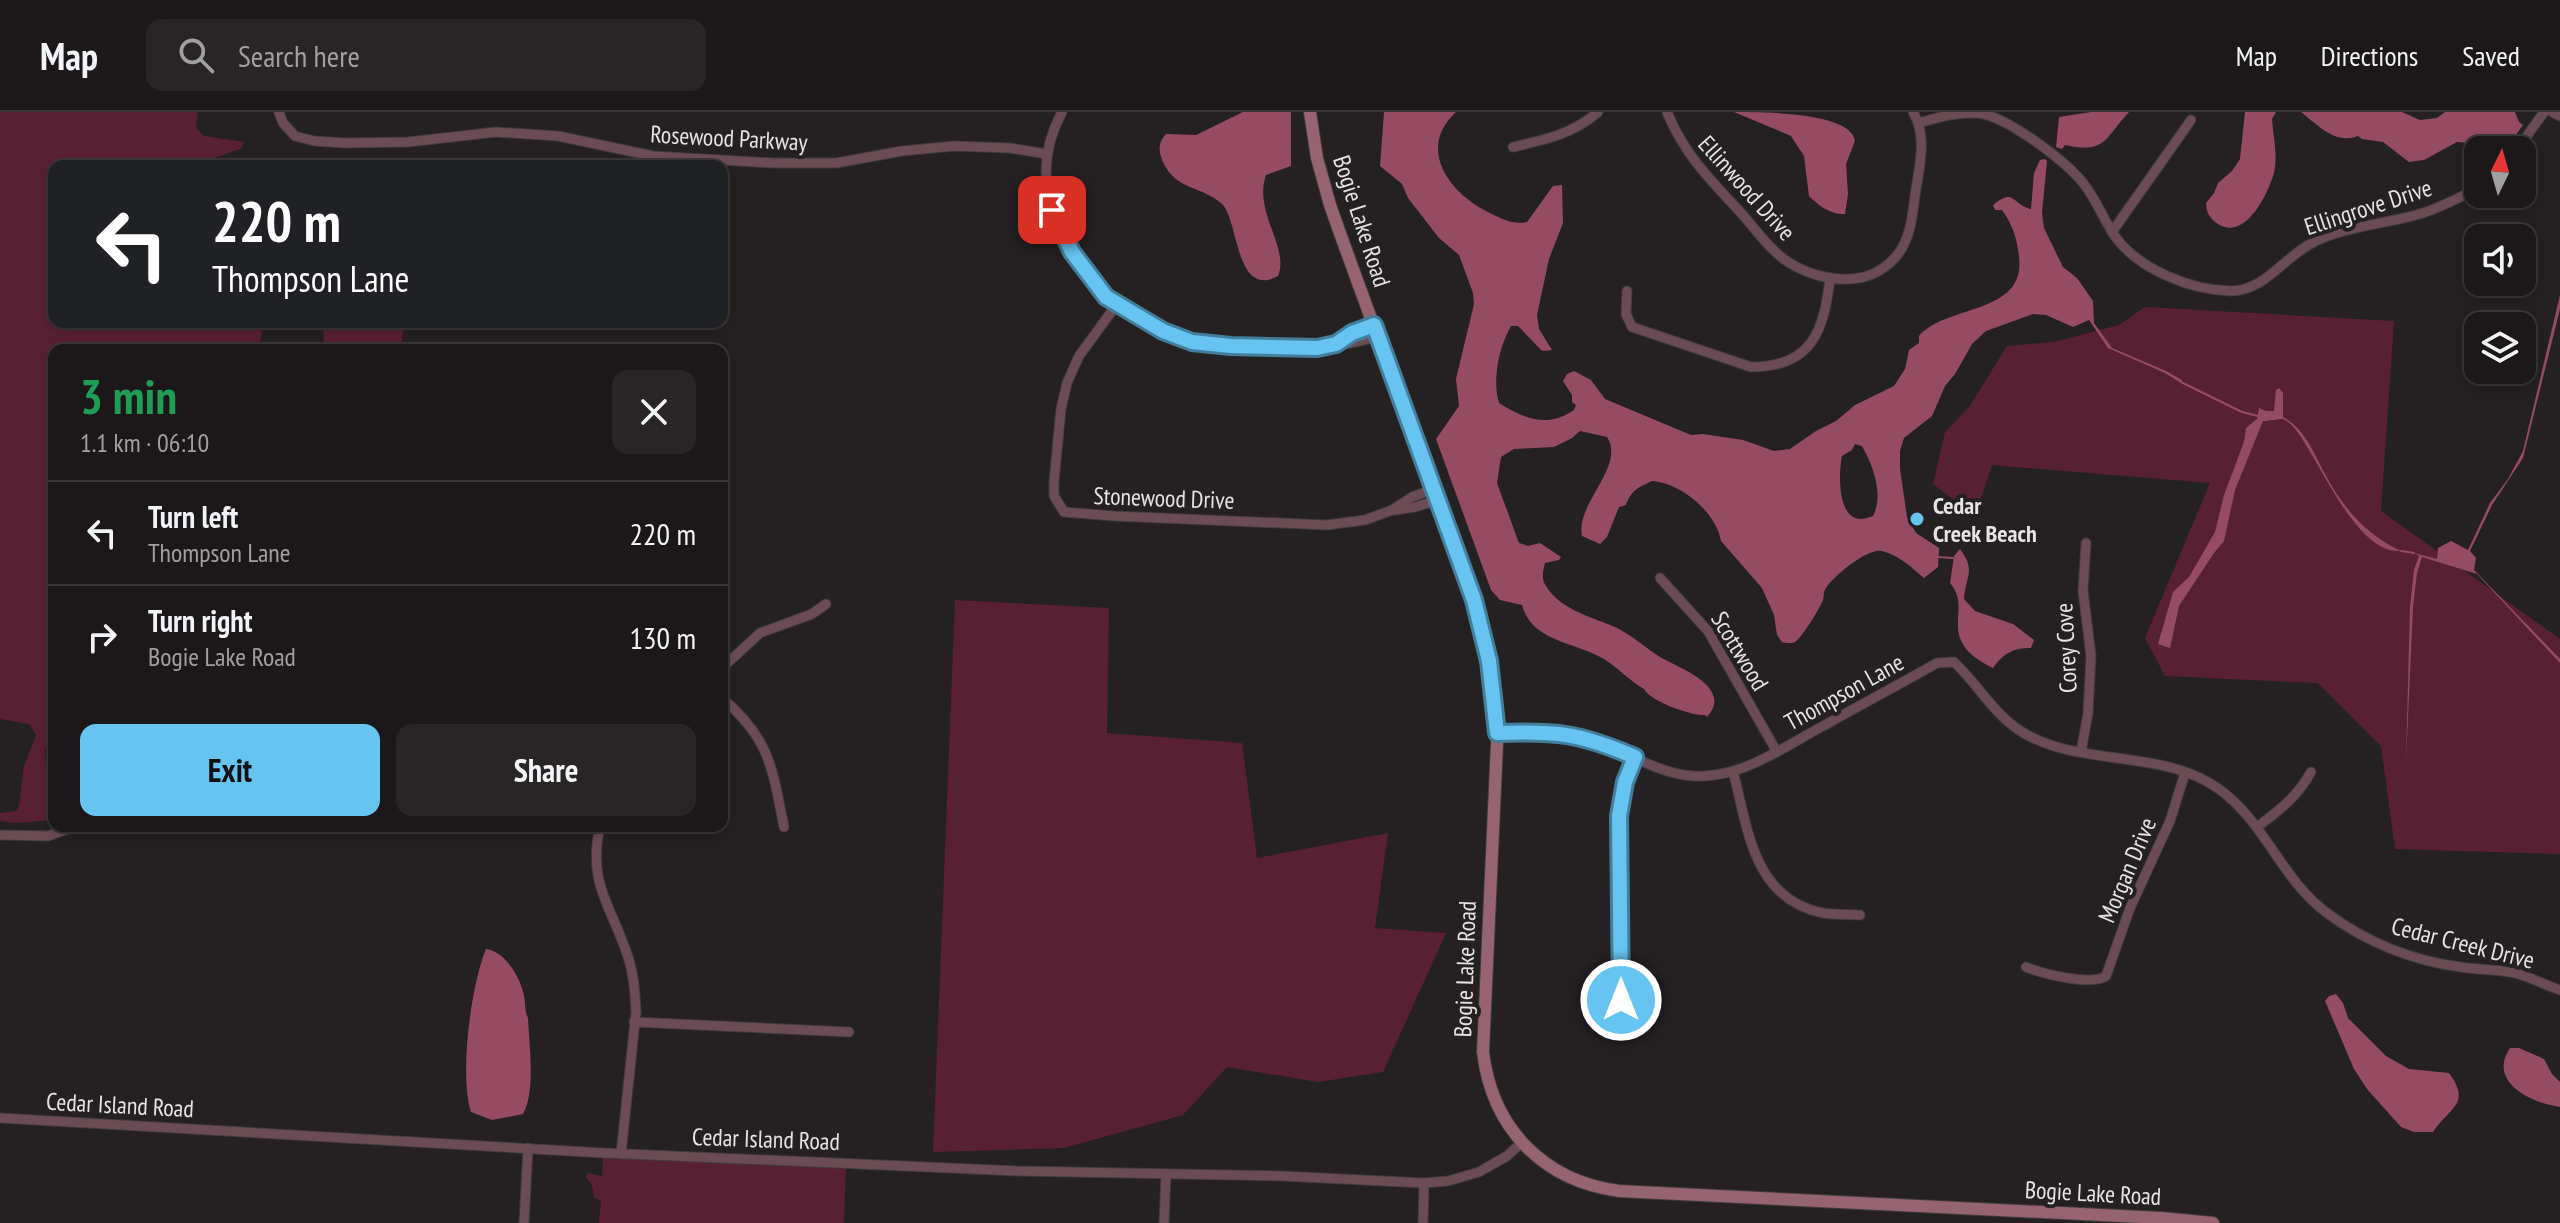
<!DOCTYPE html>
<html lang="en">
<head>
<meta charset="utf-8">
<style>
  :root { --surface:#1c1819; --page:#292526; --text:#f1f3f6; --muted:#a0a0a2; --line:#3a3738; --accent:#67c4f0 }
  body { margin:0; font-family:"PT Sans Narrow",sans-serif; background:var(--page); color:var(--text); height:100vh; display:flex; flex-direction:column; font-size:30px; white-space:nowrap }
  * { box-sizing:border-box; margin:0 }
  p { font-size:26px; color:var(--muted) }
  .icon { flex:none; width:44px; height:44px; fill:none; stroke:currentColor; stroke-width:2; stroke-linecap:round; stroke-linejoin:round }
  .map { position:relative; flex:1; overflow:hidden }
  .sheet { position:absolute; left:48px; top:232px; width:680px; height:488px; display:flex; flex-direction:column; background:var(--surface); border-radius:16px; box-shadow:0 4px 12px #0003,0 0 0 2px var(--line) }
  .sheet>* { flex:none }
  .hud { position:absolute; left:48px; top:48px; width:680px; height:168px; border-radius:16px; box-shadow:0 4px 12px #0003,0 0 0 2px var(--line); background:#202124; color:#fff; overflow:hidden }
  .needle { width:52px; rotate:5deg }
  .tools { position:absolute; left:2464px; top:24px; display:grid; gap:16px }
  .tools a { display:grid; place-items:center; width:72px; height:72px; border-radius:16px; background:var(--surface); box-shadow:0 4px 12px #0003,0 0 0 2px var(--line); font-size:40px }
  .pin { position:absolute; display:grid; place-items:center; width:68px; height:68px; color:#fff; margin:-34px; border-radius:16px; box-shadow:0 4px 12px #0006 }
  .me { position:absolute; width:88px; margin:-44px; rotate:0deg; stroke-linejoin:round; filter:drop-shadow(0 0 6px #0008) }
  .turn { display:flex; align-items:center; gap:28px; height:168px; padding:0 32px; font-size:36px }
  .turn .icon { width:104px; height:104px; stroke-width:2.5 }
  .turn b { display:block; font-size:56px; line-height:68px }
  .round { display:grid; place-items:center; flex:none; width:84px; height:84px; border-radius:16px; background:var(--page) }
  .overview { display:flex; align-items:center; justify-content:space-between; height:136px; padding:0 32px }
  h1 { font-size:48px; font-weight:700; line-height:60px; color:#1e9e55 }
  .button { display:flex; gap:16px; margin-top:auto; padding:16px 32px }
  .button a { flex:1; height:92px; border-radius:16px; background:var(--accent); color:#111; font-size:32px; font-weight:700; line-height:92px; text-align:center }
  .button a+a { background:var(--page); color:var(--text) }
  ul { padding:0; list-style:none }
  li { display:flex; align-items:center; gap:24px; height:104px; padding:0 32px; border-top:2px solid var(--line) }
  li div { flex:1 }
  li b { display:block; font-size:30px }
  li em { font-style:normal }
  header { display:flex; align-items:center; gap:48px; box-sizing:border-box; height:112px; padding:0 40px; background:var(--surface); border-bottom:2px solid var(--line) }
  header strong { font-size:38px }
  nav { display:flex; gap:44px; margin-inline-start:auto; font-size:28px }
  .search { width:560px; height:72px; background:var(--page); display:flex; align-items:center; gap:20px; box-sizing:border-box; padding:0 28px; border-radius:16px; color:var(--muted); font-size:30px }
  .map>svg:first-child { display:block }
</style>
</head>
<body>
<header>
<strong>Map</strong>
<div class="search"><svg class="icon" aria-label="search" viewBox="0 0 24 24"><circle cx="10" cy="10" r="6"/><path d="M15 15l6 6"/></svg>Search here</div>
<nav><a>Map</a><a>Directions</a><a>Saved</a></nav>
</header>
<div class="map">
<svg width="2560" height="1111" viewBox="0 0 2560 1111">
  <rect width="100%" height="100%" fill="#252021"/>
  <g fill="#582133">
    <polygon points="0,0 198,0 196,16 204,24 244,30 242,36 194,54 54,54 54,210 263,210 259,238 54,238 54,628 45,636 46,657 54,660 54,708 14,711 0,709 0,701 17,699 19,693 24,654 36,623 29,612 0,607"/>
    <polygon points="2145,195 2394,209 2381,399 2560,527 2560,742 2395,737 2381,634 2318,571 2165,564 2145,526 2210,371 1992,353 1975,404 1933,372 1945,320 1969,295 2007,234 2054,230 2119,213"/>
    <polygon points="323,210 404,210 401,238 324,238"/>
    <polygon points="955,488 1109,496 1107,621 1242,631 1257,746 1388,721 1375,816 1446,821 1383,960 1318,970 1227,955 1183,1003 1064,1036 933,1040"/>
    <polygon points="603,1045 846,1054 844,1111 599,1111 601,1089 594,1086 592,1073 586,1065 588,1061 602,1064"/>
  </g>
  <g fill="#954c62" fill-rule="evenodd">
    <path d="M1243 0H1291V54L1266 63C1253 100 1290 136 1278 164 1235 187 1239 108 1222 92 1203 74 1176 79 1163 50 1158 39 1158 30 1166 22L1196 23Z"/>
    <path d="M1384 0H1456C1417 36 1448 79 1486 99 1500 106 1511 113 1527 110L1553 74 1562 73 1563 111 1549 147 1537 203 1539 217 1552 238 1542 239 1518 214H1511C1499 235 1492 267 1499 291 1523 306 1547 317 1574 298L1576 293 1572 290V283L1563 269 1567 262 1574 259 1591 268 1605 287 1691 323 1703 322 1743 328 1774 339 1790 337 1816 319 1836 309 1855 293 1894 274 1905 257 1909 238 1919 231V224C1946 192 2026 203 2019 145 2017 127 2013 113 2002 98H1995L1993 93C2015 75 2011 92 2031 97L2034 61 2040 48 2045 47 2047 49 2042 101 2044 116 2063 155 2077 166 2093 189 2094 211 2112 236 2166 259 2182 268 2181 271 2165 261 2108 236 2089 208 2073 215 2046 203 2033 202 1986 219 1972 232 1955 262 1945 274 1932 304 1904 326 1900 339V357L1907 405 1916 421 1939 436 1938 455 1924 466C1912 456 1899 443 1882 439 1867 436 1834 464 1826 476 1822 483 1825 481 1823 488 1820 496 1801 527 1795 530 1790 532 1786 531 1782 530L1777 523 1774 503 1762 476 1721 429C1716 400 1681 371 1652 369 1639 375 1631 378 1626 393L1619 395 1607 425 1600 432 1582 424C1575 392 1626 354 1607 325L1580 319 1572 326 1554 335 1514 337 1501 345 1497 371 1519 431 1528 434 1540 431 1561 445 1559 448 1545 451C1543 459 1541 467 1546 474 1562 500 1595 505 1619 517 1634 525 1646 536 1660 545 1679 556 1734 575 1707 605L1705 603C1691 604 1650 589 1644 577 1630 569 1618 556 1604 547 1576 530 1532 530 1522 493L1500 488 1491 478 1436 327 1459 294 1456 267 1474 192 1473 181 1459 143 1439 126 1408 86 1402 72 1380 54ZM1855 332 1862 334C1873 354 1884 382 1873 404 1869 405 1865 407 1861 407 1836 407 1839 358 1842 344L1852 338Z"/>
    <path d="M1734 0C1761 0 1852 0 1855 29L1846 52 1848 82 1845 102C1831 103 1819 94 1809 84L1804 44 1791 24Z"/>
    <path d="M2091 0H2129C2104 27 2106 42 2065 33L2062 37 2056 35 2059 5Z"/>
    <path d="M2245 0H2276L2272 7C2273 24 2279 47 2273 64 2267 83 2245 129 2218 112 2210 107 2206 100 2206 91L2214 81 2218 71 2232 59 2240 47Z"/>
    <path d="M2301 0H2402L2420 8 2437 6 2445 0H2515L2519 10 2523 13 2505 38H2483L2468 31 2457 30 2424 48 2409 50 2383 30 2362 27 2358 24C2335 33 2318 13 2301 0Z"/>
    <polygon points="2560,183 2560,197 2523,346 2492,393 2470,439 2476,446 2474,458 2560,547 2560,551 2477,462 2422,445 2417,461 2413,495 2406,649 2410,494 2414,458 2419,444 2414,441 2437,447 2438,436 2451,429 2468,438 2490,391 2508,367 2523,339"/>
    <path d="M2279 276 2283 281V305C2304 316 2313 339 2324 360 2342 395 2366 423 2401 439 2347 443 2308 310 2282 307 2277 307 2269 309 2263 309L2235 378 2224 429 2214 441 2179 494 2170 536 2158 532 2173 480 2189 465 2215 420 2224 383 2244 330 2246 316 2257 307 2259 296 2266 299H2274L2276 278Z"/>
    <path d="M1960 437C1976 458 1966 464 1964 487L1975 499 2013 512 2034 528 2031 536C2013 536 2004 541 1993 556 1933 527 1974 498 1950 471L1954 444Z"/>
    <path d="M486 837C504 839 519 863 523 880 526 889 524 897 528 906 529 931 536 980 523 1002L492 1008 471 1000C459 963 471 873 486 837Z"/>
    <path d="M2336 882 2343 891 2348 906 2386 944 2409 957 2449 961C2472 992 2449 996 2433 1020H2414L2401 1015 2367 977 2354 957 2325 889 2329 884Z"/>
    <path d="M2510 936H2519L2544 947 2552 962 2560 970V995C2531 991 2487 970 2510 936Z"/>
  </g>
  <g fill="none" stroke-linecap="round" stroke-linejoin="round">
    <g stroke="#954c62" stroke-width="2">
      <polyline points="2181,270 2242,300 2258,304"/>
      <polyline points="2401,439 2414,441"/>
      <polyline points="1938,445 1953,446"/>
    </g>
    <defs>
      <g id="street">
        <polyline points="279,0 283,11 295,24 314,29 345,31 408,30 496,20 558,24 653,44 774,51 836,51 902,39 954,34 1010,36 1047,42"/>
        <path d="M1062 0C1040 41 1041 81 1063 122 1074 143 1087 166 1104 183 1111 190 1121 194 1130 199 1149 211 1168 223 1190 229 1234 242 1335 239 1378 224"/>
        <path d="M1667 0C1685 44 1711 68 1742 102 1757 119 1770 138 1788 150 1810 164 1839 171 1864 165 1879 161 1894 150 1902 136 1912 119 1913 96 1916 77 1920 52 1927 23 1913 0"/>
        <polyline points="2552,0 2560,4"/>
        <path d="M1919 11C1939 5 1956 0 1978 1 2006 4 2070 51 2086 75 2098 91 2105 111 2117 127 2141 158 2191 178 2230 179 2265 179 2283 146 2312 131 2345 114 2387 112 2423 101 2441 95 2461 85 2478 76"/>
        <path d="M1513 35C1544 28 1573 22 1598 0"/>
        <polyline points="2517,38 2544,0"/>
        <polyline points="2112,120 2191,8"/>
        <path d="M1627 179 1626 202 1632 215 1751 255C1812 255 1824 219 1830 166"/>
        <polyline points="1117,192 1079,244 1067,271 1061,297 1054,369 1054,384 1064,400 1114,404 1327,413 1365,408 1392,398 1412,385 1434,377"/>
        <polyline points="1338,230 1352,221 1374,213"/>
        <polyline points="1395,398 1415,395 1438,388"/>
        <polyline points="1660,466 1708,519 1777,640"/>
        <polyline points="722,556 760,521 812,502 826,492"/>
        <path d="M722 586C770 627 772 655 784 715"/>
        <path d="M1497 621C1525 620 1554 616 1582 624 1617 634 1648 657 1684 663 1737 671 1781 636 1825 613 1862 592 1900 572 1937 551L1954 550C1981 575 1996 608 2031 625 2085 652 2152 640 2206 669 2262 699 2277 764 2327 801 2366 830 2413 849 2461 855 2478 858 2498 857 2515 861 2530 865 2545 873 2560 878"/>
        <polyline points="2081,640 2088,601 2091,544 2083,479 2086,431"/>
        <path d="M1733 659C1748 717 1753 787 1823 801 1835 803 1848 802 1860 803"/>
        <path d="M600 714C587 773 612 794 628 845 634 863 635 882 636 900L621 1042"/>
        <path d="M2257 715C2280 698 2297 685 2311 660"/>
        <polyline points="0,723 48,724 76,714"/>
        <path d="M2026 855C2043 862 2091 874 2106 864L2130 796 2170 709 2185 661"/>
        <polyline points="634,910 849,920"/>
        <polyline points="1629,913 1621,888 1619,704 1625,670 1635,645"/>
        <polyline points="0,1006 604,1041 1018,1059 1282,1064 1424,1071 1448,1069 1479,1060 1507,1044 1521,1031"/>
        <polyline points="524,1111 528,1036"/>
        <polyline points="1164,1111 1166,1062"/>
        <polyline points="1423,1111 1424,1071"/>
      </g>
      <path id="secondary" d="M1310 0 1317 46 1330 93C1361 181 1394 268 1426 356 1459 446 1496 534 1497 631L1483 940C1492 1016 1543 1069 1619 1079L2161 1106 2213 1111"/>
    </defs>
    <use href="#street" stroke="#403b3c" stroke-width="11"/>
    <use href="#secondary" stroke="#403b3c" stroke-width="14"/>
    <use href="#street" stroke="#6c4c54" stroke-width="9"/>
    <use href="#secondary" stroke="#966371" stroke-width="12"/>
  </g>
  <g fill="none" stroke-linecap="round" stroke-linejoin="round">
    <defs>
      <path id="route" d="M1052 98 1072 140 1106 185 1163 219 1192 230 1231 234 1317 236 1336 232 1352 221 1374 213 1474 488 1489 549 1497 621C1557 619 1579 621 1635 645L1625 670 1619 704 1621 888"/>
    </defs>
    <use href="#route" stroke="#437f9c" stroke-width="20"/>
    <use href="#route" stroke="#67c4f0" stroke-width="14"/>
  </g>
  <circle fill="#67c4f0" stroke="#252021" stroke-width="3" cx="1917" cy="407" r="8"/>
  <g text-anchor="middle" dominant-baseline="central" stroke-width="8" stroke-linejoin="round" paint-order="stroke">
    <g font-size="24" fill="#e5e3e3" stroke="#252021">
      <text transform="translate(729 26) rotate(3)">Rosewood Parkway</text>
      <text transform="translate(1747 76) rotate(48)">Ellinwood Drive</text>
      <text transform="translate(2368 95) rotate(-18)">Ellingrove Drive</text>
      <text transform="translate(1362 109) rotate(72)">Bogie Lake Road</text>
      <text transform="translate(1164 386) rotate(2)">Stonewood Drive</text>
      <text transform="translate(2066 536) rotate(-93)">Corey Cove</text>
      <text transform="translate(1740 539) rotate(59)">Scottwood</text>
      <text transform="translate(1844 580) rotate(-29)">Thompson Lane</text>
      <text transform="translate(2127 758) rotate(-67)">Morgan Drive</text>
      <text transform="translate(2463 831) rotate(14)">Cedar Creek Drive</text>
      <text transform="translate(1465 857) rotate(-88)">Bogie Lake Road</text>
      <text transform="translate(120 993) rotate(3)">Cedar Island Road</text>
      <text transform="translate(766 1027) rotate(2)">Cedar Island Road</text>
      <text transform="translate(2093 1081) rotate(3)">Bogie Lake Road</text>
    </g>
    <g font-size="24" font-weight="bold" fill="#e5e3e3" stroke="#252021" text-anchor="start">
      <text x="1933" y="393">Cedar<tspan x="1933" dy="28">Creek Beach</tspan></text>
    </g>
  </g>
</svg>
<div class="tools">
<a><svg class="needle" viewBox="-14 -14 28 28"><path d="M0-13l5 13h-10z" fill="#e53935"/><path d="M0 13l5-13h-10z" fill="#a0a0a2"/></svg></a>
<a><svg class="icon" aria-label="sound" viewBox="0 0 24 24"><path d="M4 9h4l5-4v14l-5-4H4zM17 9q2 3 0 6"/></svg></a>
<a><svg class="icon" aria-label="layers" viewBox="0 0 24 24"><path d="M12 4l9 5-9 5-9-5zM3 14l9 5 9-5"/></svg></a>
</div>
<div class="pin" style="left:1052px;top:98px;background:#d93025"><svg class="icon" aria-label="arrive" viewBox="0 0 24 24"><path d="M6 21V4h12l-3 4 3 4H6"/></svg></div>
<svg class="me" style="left:1621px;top:888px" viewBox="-20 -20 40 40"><circle r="17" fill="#67c4f0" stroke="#fff" stroke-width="3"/><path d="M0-11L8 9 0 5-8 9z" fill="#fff"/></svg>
<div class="hud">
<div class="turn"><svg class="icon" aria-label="left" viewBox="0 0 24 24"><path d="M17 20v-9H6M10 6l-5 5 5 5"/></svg><div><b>220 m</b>Thompson Lane</div></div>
</div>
<section class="sheet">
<div class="overview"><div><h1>3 min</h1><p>1.1 km · 06:10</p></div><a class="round"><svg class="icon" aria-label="close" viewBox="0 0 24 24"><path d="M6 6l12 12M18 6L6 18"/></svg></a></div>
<ul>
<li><svg class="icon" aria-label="left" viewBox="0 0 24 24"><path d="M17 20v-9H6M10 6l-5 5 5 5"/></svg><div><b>Turn left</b><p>Thompson Lane</p></div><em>220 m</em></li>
<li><svg class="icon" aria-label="right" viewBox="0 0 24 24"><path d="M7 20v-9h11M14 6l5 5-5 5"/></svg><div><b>Turn right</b><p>Bogie Lake Road</p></div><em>130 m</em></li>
</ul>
<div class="button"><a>Exit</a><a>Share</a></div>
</section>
</div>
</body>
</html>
